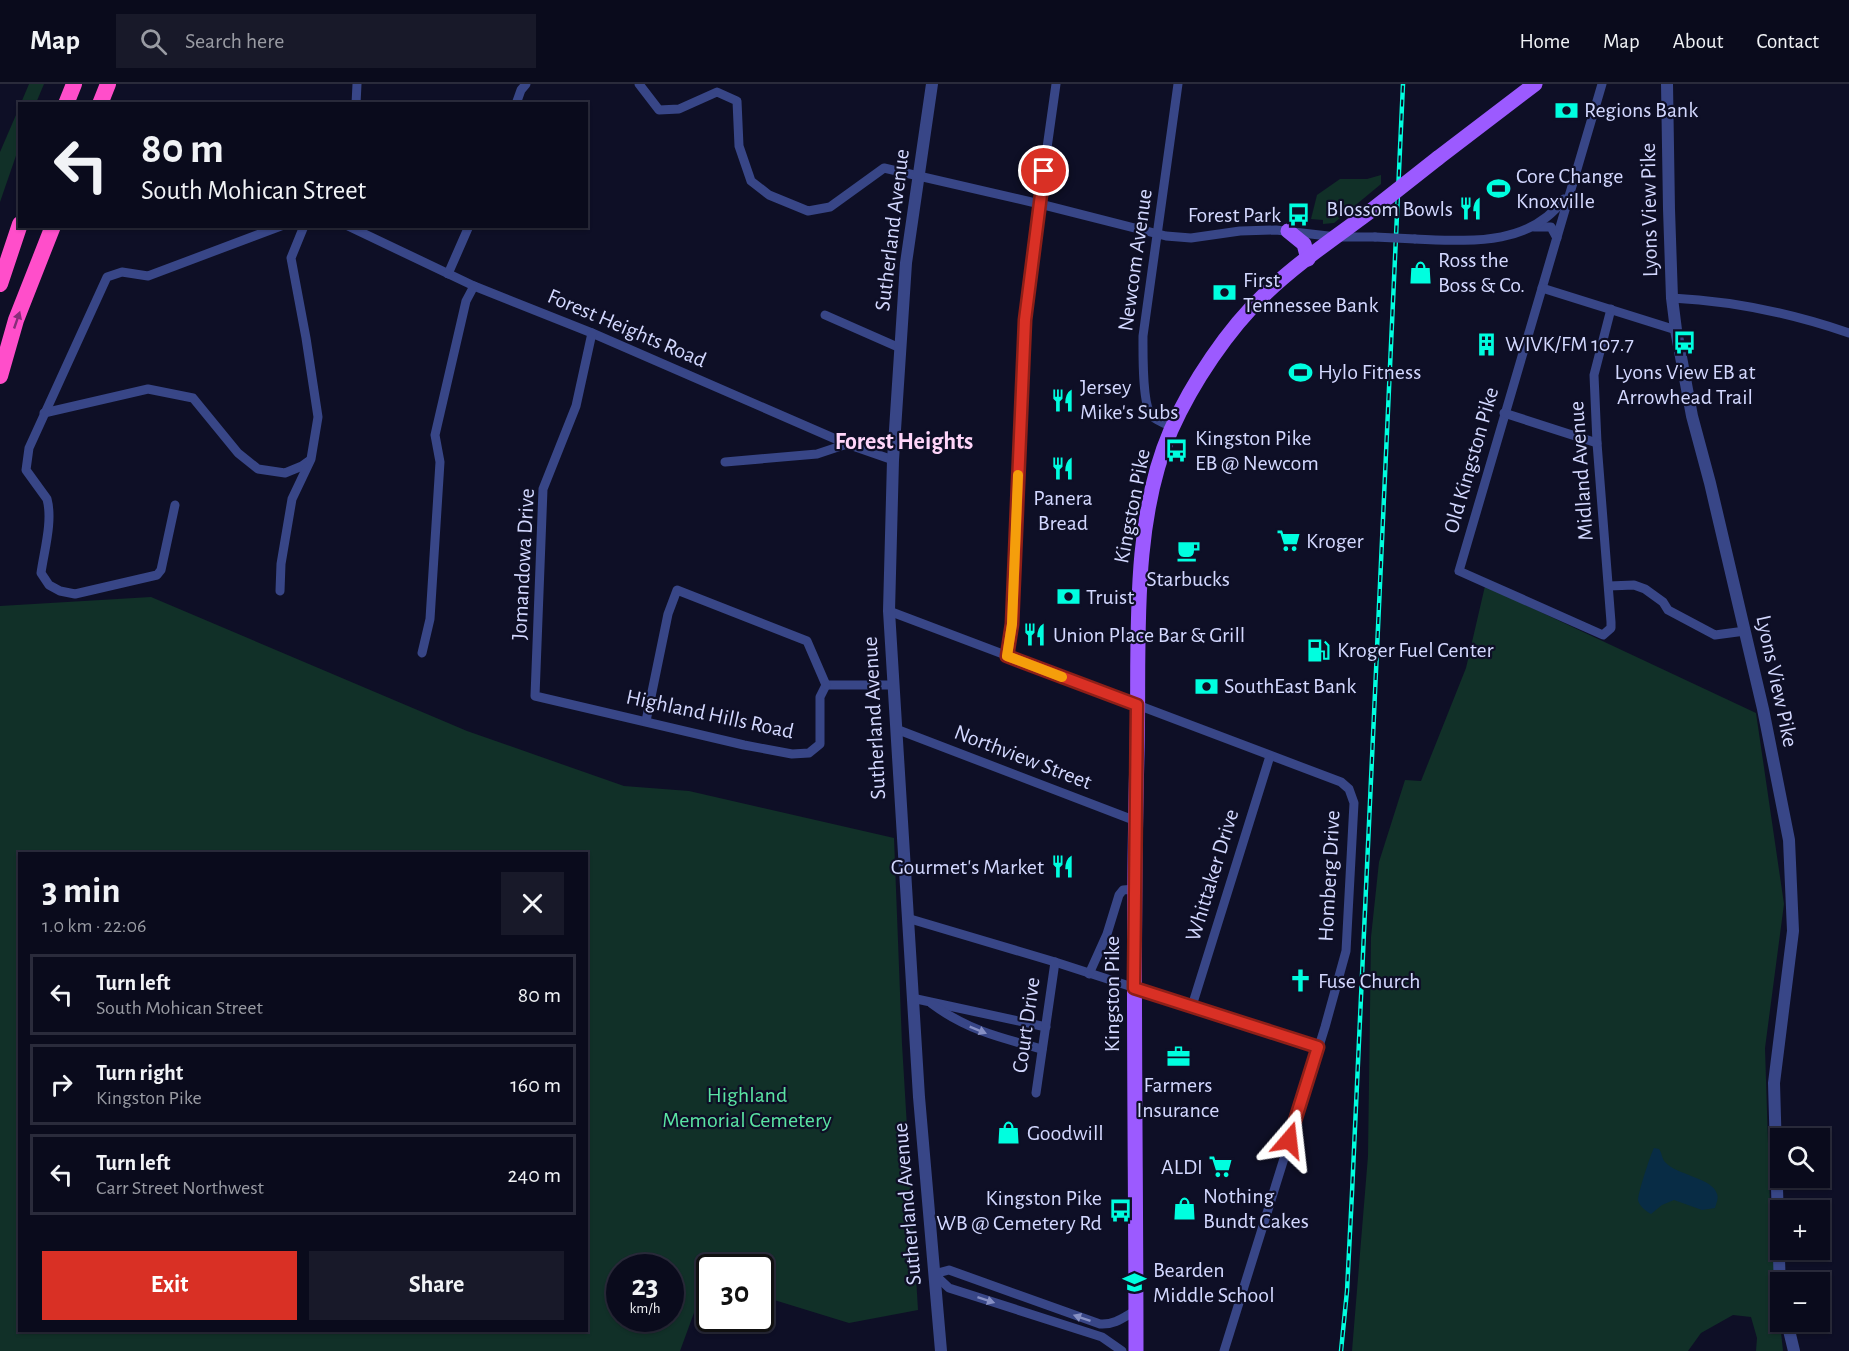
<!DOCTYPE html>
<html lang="en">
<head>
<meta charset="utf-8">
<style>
  :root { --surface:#0a0b1c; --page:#181929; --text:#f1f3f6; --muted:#999ba3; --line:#2a2b3b; --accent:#d93025 }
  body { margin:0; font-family:"Alegreya Sans",sans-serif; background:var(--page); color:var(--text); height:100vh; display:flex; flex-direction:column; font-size:22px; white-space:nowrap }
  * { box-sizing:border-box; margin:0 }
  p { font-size:20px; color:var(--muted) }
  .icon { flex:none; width:33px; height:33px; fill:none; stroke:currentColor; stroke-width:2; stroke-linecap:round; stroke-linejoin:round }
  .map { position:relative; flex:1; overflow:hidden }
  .drawer { position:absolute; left:18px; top:768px; width:570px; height:480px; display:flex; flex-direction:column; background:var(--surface); border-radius:0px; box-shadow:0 2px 4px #0004,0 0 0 2px var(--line) }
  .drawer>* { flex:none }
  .hud { position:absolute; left:18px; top:18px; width:570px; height:126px; border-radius:0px; box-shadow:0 2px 4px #0004,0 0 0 2px var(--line); background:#0a0b1c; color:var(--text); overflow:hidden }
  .fabs { position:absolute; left:1770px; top:1044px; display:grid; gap:12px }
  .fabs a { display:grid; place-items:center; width:60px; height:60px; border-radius:0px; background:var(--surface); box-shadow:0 2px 4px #0004,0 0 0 2px var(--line); font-size:30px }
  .speed { position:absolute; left:606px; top:1170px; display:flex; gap:12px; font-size:30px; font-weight:700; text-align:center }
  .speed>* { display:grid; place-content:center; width:78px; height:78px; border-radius:50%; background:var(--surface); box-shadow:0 2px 4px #0004,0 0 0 2px var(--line); line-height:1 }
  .speed small { font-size:15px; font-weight:400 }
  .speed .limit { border:3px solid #111; border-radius:9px; background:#fff; color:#111 }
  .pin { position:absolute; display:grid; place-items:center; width:51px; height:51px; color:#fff; margin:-26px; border:3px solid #fff; border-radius:50%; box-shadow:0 2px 6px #0007 }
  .me { position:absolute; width:66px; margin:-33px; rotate:17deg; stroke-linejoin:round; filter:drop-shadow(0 0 4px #0008) }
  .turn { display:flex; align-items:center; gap:21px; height:126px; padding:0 24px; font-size:27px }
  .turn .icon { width:78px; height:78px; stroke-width:2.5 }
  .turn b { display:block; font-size:42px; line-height:51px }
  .round { display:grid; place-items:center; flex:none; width:63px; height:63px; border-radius:0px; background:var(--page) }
  .overview { display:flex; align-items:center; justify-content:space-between; height:102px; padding:0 24px }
  h1 { font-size:36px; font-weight:600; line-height:45px }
  .action { display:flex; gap:12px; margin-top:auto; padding:12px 24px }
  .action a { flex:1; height:69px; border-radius:0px; background:var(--accent); color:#fff; font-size:24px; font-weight:600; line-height:69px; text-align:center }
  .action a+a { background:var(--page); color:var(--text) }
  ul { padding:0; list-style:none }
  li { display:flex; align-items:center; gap:18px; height:81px; margin:0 12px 9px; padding:0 12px; border:3px solid var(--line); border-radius:0px }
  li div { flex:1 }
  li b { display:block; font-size:22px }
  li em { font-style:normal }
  header { display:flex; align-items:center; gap:36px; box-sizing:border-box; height:84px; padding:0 30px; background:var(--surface); border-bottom:2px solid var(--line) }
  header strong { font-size:28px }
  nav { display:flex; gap:33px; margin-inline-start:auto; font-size:21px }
  .search { width:420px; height:54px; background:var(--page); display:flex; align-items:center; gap:15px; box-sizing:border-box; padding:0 21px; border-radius:0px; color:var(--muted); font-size:22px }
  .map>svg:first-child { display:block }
</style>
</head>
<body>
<header>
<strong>Map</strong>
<div class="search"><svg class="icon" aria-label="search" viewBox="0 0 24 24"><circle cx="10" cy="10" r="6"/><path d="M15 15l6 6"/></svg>Search here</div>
<nav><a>Home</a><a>Map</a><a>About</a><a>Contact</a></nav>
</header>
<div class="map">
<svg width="1849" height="1267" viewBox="0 0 1849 1267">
  <rect width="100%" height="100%" fill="#0e0f26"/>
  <g fill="#113028" fill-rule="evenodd">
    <polygon points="29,0 44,0 36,19 21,19"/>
    <polygon points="19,24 19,63 0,118 0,68"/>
    <polygon points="1381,91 1381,100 1334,139 1323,140 1323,136 1311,135 1317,111 1340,95 1367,95"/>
    <polygon points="1485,502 1756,629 1784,820 1765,964 1771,1154 1783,1267 1756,1267 1757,1254 1751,1233 1733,1231 1701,1249 1688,1267 1352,1267 1368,1072 1371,853 1379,778 1405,696 1421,697 1466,584"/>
    <path d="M151 513 467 647 624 702 689 707 894 754 902 960 918 1226 849 1239 761 1212 760 1184H710L709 1197 706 1196 680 1267H0V522ZM20 770H586V1246H20ZM620 1184H670V1234H620Z"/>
  </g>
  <path fill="#082c45" d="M1654 1064 1659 1065C1662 1069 1662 1075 1665 1078 1676 1091 1713 1094 1717 1110 1719 1114 1716 1120 1715 1124L1702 1126 1674 1116 1662 1121 1651 1130C1647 1128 1639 1122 1638 1116 1638 1109 1651 1069 1654 1064Z"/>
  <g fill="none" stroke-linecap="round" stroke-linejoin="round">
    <g stroke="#384687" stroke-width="9">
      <polyline points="639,0 659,26 679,25 717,8 737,17 739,62 751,97 769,111 808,127 830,123 884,84 1040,120 1166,152 1191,154 1240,147 1276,146 1337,153 1375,153"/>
      <polyline points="1602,0 1459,487 1603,551 1611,544 1611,538 1597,359 1594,291 1611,225"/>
      <polyline points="356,20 357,0"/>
      <polyline points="516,20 521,6 526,0"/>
      <polyline points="348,142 474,202 592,249 847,360 893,376"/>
      <polyline points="1534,143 1551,143 1557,154"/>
      <path d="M1415 155C1468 157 1529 163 1564 115"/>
      <polyline points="448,190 469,142"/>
      <polyline points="1542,204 1676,246"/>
      <path d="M1672 214C1733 217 1791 229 1849 249"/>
      <polyline points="825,231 900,264"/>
      <polyline points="592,249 576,322 543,405 535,612 744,661 792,670 809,669 820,660 820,613 826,601"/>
      <polyline points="44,329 148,305 193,314 238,369 258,385 285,389 302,382 309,377"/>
      <polyline points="1504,329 1597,359"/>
      <path d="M1173 343C1166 340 1157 337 1152 332 1142 322 1143 268 1143 252L1178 0"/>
      <polyline points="725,378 817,370 847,360"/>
      <path d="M175 421 161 486 157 491 75 510 60 507 49 501 41 489C44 467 53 437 47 415L26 386 29 364 107 193 122 188 148 192 281 142"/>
      <polyline points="1609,502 1634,501 1645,505 1663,518 1668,526 1715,551 1745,547"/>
      <polyline points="280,507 281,480 292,415 311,375 318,333 306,254 291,174 304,142"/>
      <polyline points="889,527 1341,698 1349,705 1354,719 1346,867 1325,943 1224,1267"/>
      <polyline points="422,569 430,535 440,378 435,351 466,217 474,202"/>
      <polyline points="1007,572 1012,540 1025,236 1033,163 1056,0"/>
      <polyline points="826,601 893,601"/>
      <polyline points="646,637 668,530 677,506 807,557 826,601"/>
      <polyline points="896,645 1136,737"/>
      <polyline points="907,834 1055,878 1318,963"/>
      <polyline points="1089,890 1107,850 1119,811 1123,806 1135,805"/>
      <polyline points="912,914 1046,943"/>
      <path d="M932 920C967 946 1001 954 1042 965"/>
      <polyline points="1192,922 1270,672"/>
      <polyline points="1036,1009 1055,878"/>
      <path d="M1122 1267 1102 1253 949 1204 934 1190 949 1186 1100 1240C1114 1241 1123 1234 1135 1227"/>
    </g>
    <g stroke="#384687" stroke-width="12">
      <polyline points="932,0 906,179 893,376 889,527 919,1013 941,1267"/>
      <polyline points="1667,0 1669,125 1672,214 1676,246 1692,332 1710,399 1763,625 1789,756 1793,847 1774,999 1780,1208"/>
      <polyline points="1787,1238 1794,1267"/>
    </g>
    <g stroke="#9c5aff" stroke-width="15">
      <polyline points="1438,74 1535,0"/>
      <polyline points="1288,147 1304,160 1308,175"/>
      <path d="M1136 1267C1136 1068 1132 868 1137 669 1140 566 1129 443 1171 346 1192 299 1228 245 1265 210 1297 179 1336 153 1372 126"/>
    </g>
    <g stroke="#ff4eca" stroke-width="16">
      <polyline points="66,20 74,0"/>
      <polyline points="100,20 108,0"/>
      <polyline points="0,200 20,140"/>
      <polyline points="0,292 16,236 53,142"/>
    </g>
    <defs>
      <polyline id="rail" points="1341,1267 1347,1207 1352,1109 1403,0"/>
    </defs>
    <use href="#rail" stroke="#00fedf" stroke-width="4.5"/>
    <use href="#rail" stroke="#0e0f26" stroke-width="2" stroke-dasharray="7" stroke-linecap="butt"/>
    <polyline stroke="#384687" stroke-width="9" points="1375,153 1415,155"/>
    <polyline stroke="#9c5aff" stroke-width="15" points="1372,126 1438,74"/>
  </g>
  <defs><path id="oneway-solid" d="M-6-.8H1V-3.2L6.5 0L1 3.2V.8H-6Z" transform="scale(1.5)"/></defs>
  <use fill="#862e78" href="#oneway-solid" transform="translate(17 236) rotate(-71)"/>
  <g fill="#868fc3">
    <use href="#oneway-solid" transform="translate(978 946) rotate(22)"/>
    <use href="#oneway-solid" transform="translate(986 1216) rotate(18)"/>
    <use href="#oneway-solid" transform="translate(1082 1234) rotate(-161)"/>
  </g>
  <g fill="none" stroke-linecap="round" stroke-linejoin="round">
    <defs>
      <polyline id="route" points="1044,87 1025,236 1012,540 1007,572 1137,621 1134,904 1318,963 1289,1056"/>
    </defs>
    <use href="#route" stroke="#8d1f18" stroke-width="15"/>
    <use href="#route" stroke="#d93025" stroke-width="10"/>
    <polyline stroke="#f59e0b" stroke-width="10" points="1018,391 1012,540 1007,572 1062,593"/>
  </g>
  <defs>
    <symbol id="bank-bare" viewBox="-9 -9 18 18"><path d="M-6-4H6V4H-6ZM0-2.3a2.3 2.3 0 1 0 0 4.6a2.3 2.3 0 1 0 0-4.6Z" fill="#00fedf" stroke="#0e0f26" stroke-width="2.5" paint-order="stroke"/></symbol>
    <symbol id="stadium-bare" viewBox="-9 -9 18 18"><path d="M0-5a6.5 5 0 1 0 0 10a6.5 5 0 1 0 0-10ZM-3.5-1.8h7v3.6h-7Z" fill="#00fedf" stroke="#0e0f26" stroke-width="2.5" paint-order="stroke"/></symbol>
    <symbol id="restaurant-bare" viewBox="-9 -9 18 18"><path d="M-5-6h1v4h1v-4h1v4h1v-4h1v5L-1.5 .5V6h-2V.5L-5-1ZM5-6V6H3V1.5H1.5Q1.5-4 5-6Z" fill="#00fedf" stroke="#0e0f26" stroke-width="2.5" paint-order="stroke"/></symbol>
    <symbol id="bus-bare" viewBox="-9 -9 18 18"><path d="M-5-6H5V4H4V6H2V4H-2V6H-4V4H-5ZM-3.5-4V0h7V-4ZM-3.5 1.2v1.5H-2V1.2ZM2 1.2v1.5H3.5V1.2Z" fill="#00fedf" stroke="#0e0f26" stroke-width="2.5" paint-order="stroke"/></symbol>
    <symbol id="shop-bare" viewBox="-9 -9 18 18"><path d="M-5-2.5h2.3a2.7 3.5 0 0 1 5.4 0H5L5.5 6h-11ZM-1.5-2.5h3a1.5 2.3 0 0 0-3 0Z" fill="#00fedf" stroke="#0e0f26" stroke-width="2.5" paint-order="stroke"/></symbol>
    <symbol id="building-bare" viewBox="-9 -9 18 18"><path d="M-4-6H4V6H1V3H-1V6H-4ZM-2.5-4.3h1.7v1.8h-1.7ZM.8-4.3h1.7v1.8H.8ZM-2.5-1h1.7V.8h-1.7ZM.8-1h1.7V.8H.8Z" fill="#00fedf" stroke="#0e0f26" stroke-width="2.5" paint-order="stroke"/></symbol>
    <symbol id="supermarket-bare" viewBox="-9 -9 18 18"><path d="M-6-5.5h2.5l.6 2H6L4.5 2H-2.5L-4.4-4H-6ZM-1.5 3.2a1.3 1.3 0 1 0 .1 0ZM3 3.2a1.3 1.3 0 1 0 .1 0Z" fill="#00fedf" stroke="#0e0f26" stroke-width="2.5" paint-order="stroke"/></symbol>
    <symbol id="cafe-bare" viewBox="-9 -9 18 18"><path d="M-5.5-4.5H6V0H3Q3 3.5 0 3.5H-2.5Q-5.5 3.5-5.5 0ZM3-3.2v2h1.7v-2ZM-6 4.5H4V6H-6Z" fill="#00fedf" stroke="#0e0f26" stroke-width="2.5" paint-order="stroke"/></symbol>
    <symbol id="fuel-bare" viewBox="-9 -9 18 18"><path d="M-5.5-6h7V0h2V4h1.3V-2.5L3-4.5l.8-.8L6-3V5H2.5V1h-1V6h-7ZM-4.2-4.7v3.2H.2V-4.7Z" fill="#00fedf" stroke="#0e0f26" stroke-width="2.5" paint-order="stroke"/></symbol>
    <symbol id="church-bare" viewBox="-9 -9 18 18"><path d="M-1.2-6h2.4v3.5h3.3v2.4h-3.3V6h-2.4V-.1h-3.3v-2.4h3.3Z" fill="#00fedf" stroke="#0e0f26" stroke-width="2.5" paint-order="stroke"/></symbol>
    <symbol id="office-bare" viewBox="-9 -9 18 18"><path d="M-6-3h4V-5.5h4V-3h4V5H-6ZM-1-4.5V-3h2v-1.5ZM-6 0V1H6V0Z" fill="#00fedf" stroke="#0e0f26" stroke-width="2.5" paint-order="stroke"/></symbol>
    <symbol id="school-bare" viewBox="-9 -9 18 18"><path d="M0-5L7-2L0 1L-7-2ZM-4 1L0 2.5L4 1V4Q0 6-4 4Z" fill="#00fedf" stroke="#0e0f26" stroke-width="2.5" paint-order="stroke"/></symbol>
  </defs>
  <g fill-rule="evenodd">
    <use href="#bank-bare" x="1550" y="10" width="33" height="33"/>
    <use href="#stadium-bare" x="1482" y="88" width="33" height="33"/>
    <use href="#restaurant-bare" x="1454" y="108" width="33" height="33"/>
    <use href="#bus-bare" x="1282" y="114" width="33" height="33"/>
    <use href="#shop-bare" x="1404" y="172" width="33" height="33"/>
    <use href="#bank-bare" x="1208" y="192" width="33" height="33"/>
    <use href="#bus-bare" x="1668" y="242" width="33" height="33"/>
    <use href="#building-bare" x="1470" y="244" width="33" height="33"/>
    <use href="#stadium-bare" x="1284" y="272" width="33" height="33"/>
    <use href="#restaurant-bare" x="1046" y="300" width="33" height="33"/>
    <use href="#bus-bare" x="1160" y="350" width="33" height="33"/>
    <use href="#restaurant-bare" x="1046" y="368" width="33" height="33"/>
    <use href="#supermarket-bare" x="1272" y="440" width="33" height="33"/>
    <use href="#cafe-bare" x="1172" y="450" width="33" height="33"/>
    <use href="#bank-bare" x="1052" y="496" width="33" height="33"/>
    <use href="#restaurant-bare" x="1018" y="534" width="33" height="33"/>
    <use href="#fuel-bare" x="1302" y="550" width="33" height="33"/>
    <use href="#bank-bare" x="1190" y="586" width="33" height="33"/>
    <use href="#restaurant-bare" x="1046" y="766" width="33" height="33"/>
    <use href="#church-bare" x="1284" y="880" width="33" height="33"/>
    <use href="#office-bare" x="1162" y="956" width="33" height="33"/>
    <use href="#shop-bare" x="992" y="1032" width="33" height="33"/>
    <use href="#supermarket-bare" x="1204" y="1066" width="33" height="33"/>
    <use href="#shop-bare" x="1168" y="1108" width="33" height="33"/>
    <use href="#bus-bare" x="1104" y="1110" width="33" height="33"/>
    <use href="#school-bare" x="1118" y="1182" width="33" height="33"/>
  </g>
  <g text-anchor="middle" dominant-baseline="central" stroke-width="4.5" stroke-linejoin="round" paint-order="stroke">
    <g font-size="22" fill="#d3d8ff" stroke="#0e0f26" text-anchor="start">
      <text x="1584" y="26">Regions Bank</text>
      <text x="1516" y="92">Core Change<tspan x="1516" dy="25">Knoxville</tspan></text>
      <text x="1453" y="125" text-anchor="end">Blossom Bowls</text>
      <text x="1281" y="131" text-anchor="end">Forest Park</text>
      <text x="1438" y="176">Ross the<tspan x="1438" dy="25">Boss &amp; Co.</tspan></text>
      <text x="1243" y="196">First<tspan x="1243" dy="25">Tennessee Bank</tspan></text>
      <text x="1505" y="260">WIVK/FM 107.7</text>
      <text x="1318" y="288">Hylo Fitness</text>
      <text x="1685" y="288" text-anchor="middle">Lyons View EB at<tspan x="1685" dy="25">Arrowhead Trail</tspan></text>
      <text x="1080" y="303">Jersey<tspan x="1080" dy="25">Mike's Subs</tspan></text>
      <text x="1195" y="354">Kingston Pike<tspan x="1195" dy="25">EB @ Newcom</tspan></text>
      <text x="1063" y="414" text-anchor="middle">Panera<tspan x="1063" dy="25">Bread</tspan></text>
      <text x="1306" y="457">Kroger</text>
      <text x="1188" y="495" text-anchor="middle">Starbucks</text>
      <text x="1086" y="513">Truist</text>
      <text x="1053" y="551">Union Place Bar &amp; Grill</text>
      <text x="1337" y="566">Kroger Fuel Center</text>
      <text x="1224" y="602">SouthEast Bank</text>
      <text x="1044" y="783" text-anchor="end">Gourmet's Market</text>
      <text x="1318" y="897">Fuse Church</text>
      <text x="1178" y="1001" text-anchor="middle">Farmers<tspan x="1178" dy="25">Insurance</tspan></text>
      <text x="1027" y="1049">Goodwill</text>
      <text x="1203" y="1083" text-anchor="end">ALDI</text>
      <text x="1203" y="1112">Nothing<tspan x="1203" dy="25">Bundt Cakes</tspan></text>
      <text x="1102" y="1114" text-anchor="end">Kingston Pike<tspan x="1102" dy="25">WB @ Cemetery Rd</tspan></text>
      <text x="1153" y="1186">Bearden<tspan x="1153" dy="25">Middle School</tspan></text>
    </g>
    <g font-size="22" fill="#d3d8ff" stroke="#0e0f26">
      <text transform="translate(1649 126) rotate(-91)">Lyons View Pike</text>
      <text transform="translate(892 146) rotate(-83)">Sutherland Avenue</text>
      <text transform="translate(1135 176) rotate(-82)">Newcom Avenue</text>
      <text transform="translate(627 244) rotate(23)">Forest Heights Road</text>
      <text transform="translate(1471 376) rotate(-74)">Old Kingston Pike</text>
      <text transform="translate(1581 387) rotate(-94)">Midland Avenue</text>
      <text transform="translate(1132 422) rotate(-79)">Kingston Pike</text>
      <text transform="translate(523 480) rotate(-87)">Jomandowa Drive</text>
      <text transform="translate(1777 597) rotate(78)">Lyons View Pike</text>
      <text transform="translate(710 630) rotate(12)">Highland Hills Road</text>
      <text transform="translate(874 634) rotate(-93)">Sutherland Avenue</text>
      <text transform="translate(1023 673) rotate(21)">Northview Street</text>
      <text transform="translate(1212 791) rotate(-73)">Whittaker Drive</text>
      <text transform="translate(1329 792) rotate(-87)">Homberg Drive</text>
      <text transform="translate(1112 910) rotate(-90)">Kingston Pike</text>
      <text transform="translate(1026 941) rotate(-82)">Court Drive</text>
      <text transform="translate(907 1120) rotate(-95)">Sutherland Avenue</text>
    </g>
    <g font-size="22" fill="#5ae4a3" stroke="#0e0f26">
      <text x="747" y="1011">Highland<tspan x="747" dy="25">Memorial Cemetery</tspan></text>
    </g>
    <g font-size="24" font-weight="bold" fill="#ffd5f9" stroke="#0e0f26">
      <text x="904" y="358">Forest Heights</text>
    </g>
  </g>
</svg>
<div class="fabs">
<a><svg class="icon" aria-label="search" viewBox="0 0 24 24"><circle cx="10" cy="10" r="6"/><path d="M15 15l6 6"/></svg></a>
<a>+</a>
<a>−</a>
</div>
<div class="speed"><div>23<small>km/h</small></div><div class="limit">30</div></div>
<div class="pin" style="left:1044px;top:87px;background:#d93025"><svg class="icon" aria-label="arrive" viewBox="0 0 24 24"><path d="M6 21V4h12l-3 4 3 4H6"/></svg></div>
<svg class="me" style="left:1289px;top:1056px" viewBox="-20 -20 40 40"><path d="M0-17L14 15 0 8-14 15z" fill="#d93025" stroke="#fff" stroke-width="4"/></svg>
<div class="hud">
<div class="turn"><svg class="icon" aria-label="left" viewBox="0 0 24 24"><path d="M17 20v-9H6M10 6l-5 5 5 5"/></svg><div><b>80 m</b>South Mohican Street</div></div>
</div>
<section class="drawer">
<div class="overview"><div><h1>3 min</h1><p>1.0 km · 22:06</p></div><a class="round"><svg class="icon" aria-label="close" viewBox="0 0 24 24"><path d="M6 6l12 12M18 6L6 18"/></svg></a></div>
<ul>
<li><svg class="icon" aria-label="left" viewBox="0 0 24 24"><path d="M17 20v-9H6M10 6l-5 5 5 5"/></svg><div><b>Turn left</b><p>South Mohican Street</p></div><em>80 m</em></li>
<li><svg class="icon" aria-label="right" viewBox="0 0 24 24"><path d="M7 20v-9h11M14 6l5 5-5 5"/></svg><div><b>Turn right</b><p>Kingston Pike</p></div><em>160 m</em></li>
<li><svg class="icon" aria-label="left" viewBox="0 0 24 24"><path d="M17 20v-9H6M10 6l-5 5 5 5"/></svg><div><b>Turn left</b><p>Carr Street Northwest</p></div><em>240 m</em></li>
</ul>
<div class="action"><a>Exit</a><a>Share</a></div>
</section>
</div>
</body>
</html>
